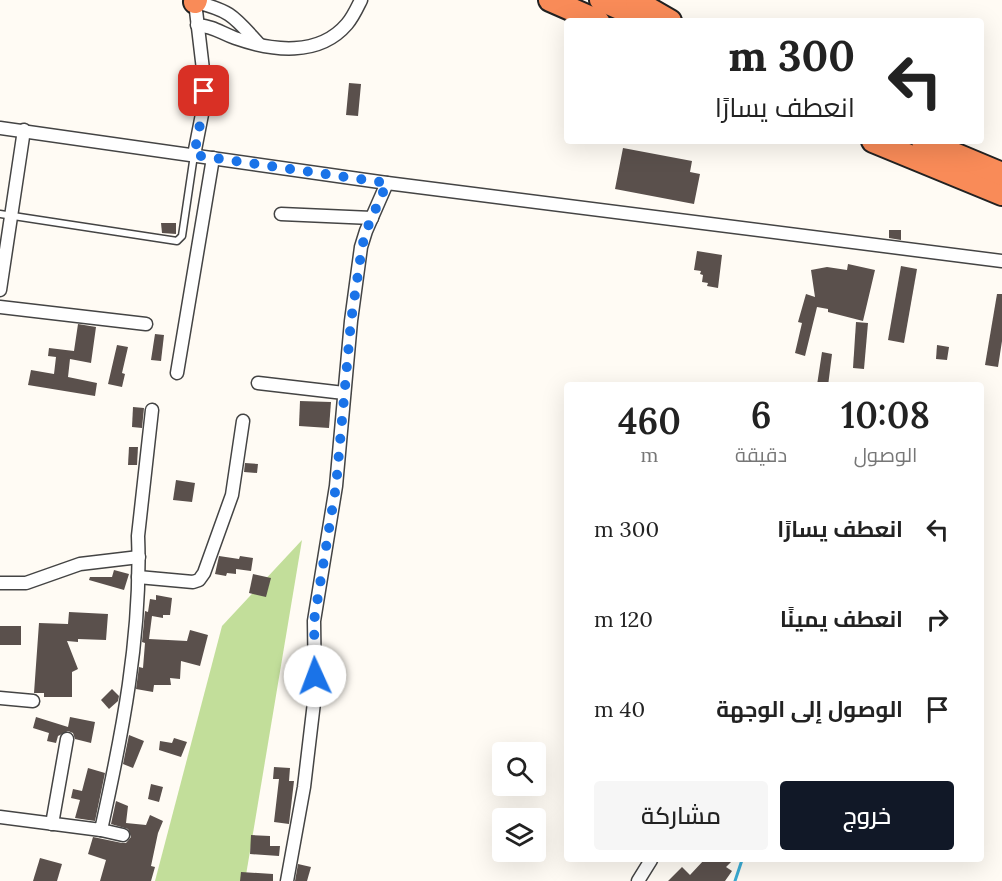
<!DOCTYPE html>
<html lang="ar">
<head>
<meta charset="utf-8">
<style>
  :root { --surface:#fff; --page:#f6f6f6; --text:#222; --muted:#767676; --accent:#111827 }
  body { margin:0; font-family:Lora,Cairo,serif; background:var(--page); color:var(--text); direction:rtl; height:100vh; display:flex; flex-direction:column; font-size:22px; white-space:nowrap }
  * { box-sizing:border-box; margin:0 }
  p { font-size:20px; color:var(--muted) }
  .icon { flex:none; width:33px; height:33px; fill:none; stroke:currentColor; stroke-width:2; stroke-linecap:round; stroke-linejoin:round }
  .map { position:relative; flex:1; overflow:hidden; direction:ltr }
  .details { position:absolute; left:564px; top:382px; width:420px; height:480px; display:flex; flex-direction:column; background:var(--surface); border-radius:6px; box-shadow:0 6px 24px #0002; direction:rtl }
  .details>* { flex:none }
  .banner { position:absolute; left:564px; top:18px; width:420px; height:126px; border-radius:6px; box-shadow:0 6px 24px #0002; direction:rtl; background:#fff; color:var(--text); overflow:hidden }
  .fabs { position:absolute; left:492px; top:742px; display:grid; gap:12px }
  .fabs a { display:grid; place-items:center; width:54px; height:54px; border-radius:6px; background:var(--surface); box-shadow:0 6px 24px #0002; font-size:30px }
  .pin { position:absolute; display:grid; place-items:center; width:51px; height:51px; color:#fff; margin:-26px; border-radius:12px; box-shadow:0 3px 9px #0006 }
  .me { position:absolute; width:66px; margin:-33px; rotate:358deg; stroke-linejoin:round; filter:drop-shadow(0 0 4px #0008) }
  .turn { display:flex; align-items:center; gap:21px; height:126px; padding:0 30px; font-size:27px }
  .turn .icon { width:78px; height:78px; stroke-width:2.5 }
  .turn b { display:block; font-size:42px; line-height:51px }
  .eta { display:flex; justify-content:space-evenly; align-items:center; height:102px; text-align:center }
  .eta b { font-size:36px; font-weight:600; line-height:42px }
  .action { display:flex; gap:12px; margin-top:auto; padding:12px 30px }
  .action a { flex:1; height:69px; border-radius:6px; background:var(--accent); color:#fff; font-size:24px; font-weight:600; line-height:69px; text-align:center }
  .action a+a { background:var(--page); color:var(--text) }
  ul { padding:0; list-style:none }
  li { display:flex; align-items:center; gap:18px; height:90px; padding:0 30px }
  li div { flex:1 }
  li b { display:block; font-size:22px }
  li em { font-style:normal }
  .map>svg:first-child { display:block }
</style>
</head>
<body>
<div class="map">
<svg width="1002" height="881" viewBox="0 0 1002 881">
  <rect width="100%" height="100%" fill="#fffbf4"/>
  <polygon fill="#c2de9a" points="302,540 245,881 155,881 222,626"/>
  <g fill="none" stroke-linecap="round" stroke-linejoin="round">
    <polyline stroke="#3aabd3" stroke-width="3" points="735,881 742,860"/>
  </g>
  <g fill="#5a504c">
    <polygon points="349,83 361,84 358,116 346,115"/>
    <polygon points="623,148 692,161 690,172 700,174 694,204 615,189"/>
    <polygon points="161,223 176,223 176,234 162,233"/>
    <polygon points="889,230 901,230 901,240 889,238"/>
    <polygon points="697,251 722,255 718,288 707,286 708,283 702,282 703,275 700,274 701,271 694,270"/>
    <polygon points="848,264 875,270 863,321 828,312 828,309 817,307 805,356 795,353 802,323 798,322 806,294 815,297 811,270 827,267 847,270"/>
    <polygon points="901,266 917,269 904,343 888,340"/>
    <polygon points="997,294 1002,294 1002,341 998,367 985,365"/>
    <polygon points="856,322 868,323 864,369 853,368"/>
    <polygon points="78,324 96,327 91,363 70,359 68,377 97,383 95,396 28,385 31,370 54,374 56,357 48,356 49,348 74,351"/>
    <polygon points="155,334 164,335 161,361 151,360"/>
    <polygon points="117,345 128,347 122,373 125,374 122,387 108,384"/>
    <polygon points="937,345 949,347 947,360 936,359"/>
    <polygon points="822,352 832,354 828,386 817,385"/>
    <polygon points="300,401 331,402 329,428 299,426"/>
    <polygon points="133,407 144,408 142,428 132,427"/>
    <polygon points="129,447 138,447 137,465 128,465"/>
    <polygon points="245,463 258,464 257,473 244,472"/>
    <polygon points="176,480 195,483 192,502 173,500"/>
    <polygon points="219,556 239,559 240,556 253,558 251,571 236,569 236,574 227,573 226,576 215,574"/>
    <polygon points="114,570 129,574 124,590 89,580 90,577 112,577"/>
    <polygon points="253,574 271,578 266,597 249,593"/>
    <polygon points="156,595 172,598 170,615 163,615 163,618 152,616 149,639 187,641 190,630 208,635 200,666 181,661 180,679 170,678 171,685 154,685 153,692 136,689 139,667 143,668 145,643 142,642 145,611 148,612 150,599 156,600"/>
    <polygon points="69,612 108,614 106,640 78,639 78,642 67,641 78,669 72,672 72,697 44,697 44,693 34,693 39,623 68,624"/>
    <rect x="0" y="626" width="21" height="19"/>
    <polygon points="112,689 119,696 118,701 109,709 101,700"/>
    <polygon points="36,717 68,727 70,717 95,722 91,743 75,739 73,733 68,731 58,736 56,743 47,741 49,733 33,728"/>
    <polygon points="129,735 144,741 133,768 123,764"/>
    <polygon points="174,738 187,742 181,757 159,750 160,741 172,743"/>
    <polygon points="274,767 290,768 289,781 294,781 289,824 274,822 279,779 273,779"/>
    <polygon points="88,768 105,773 95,821 75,818 80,800 71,798 73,789 82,791"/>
    <polygon points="151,784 163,787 159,802 148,799"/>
    <polygon points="116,801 128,806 126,823 146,825 150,815 163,821 158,833 151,866 155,867 151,881 100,881 106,860 88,854 93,837 122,843 126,843 131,837 128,829 111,824"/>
    <polygon points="251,835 270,836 270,846 280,846 279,856 250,854"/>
    <polygon points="40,858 62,864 57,881 33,881"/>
    <polygon points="704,860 733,860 726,867 732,871 725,881 668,881 682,867 690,875"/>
    <polygon points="298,864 311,867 307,881 295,881"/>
    <polygon points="241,872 273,874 273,881 240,881"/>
  </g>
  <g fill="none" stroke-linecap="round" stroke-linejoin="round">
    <defs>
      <polyline id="service" points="0,214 177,241 182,236 194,155"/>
      <g id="minor">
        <path d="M197 25C215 27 219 32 235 38 272 51 319 57 347 24 353 17 357 8 361 0"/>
        <polyline points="0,128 387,183 1002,261"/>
        <path d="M194 155 204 104V78L195 2C232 11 234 17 259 44"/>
        <polyline points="281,214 372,218"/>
        <polyline points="0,290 24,130"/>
        <polyline points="0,307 146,324"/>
        <polyline points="177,373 213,158"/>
        <polyline points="258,383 344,393"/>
        <polyline points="138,577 193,582 199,580 204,573 232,495 243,421"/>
        <polyline points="0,583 26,583 80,564 139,557"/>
        <polyline points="0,698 33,701"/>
        <path d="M0 817 101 830C122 735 142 635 138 536L152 410"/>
        <polyline points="52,824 67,739"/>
        <polyline points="101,830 123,835"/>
        <polyline points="287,881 304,787 315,694 314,621 336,486 351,321 361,247 366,231 387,183"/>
        <polyline points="638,881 651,860"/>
      </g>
      <g id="motorway">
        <polyline points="550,0 598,21"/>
        <polyline points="601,0 649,21"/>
        <polyline points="195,2 196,0"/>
        <polyline points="637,2 670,21"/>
        <polyline points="873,141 1002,194"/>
        <polyline points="923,141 1002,174"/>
      </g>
    </defs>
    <use href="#service" stroke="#444" stroke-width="9"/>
    <use href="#minor" stroke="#444" stroke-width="15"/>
    <use href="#motorway" stroke="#222" stroke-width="26"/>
    <use href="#service" stroke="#fff" stroke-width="6"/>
    <use href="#minor" stroke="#fff" stroke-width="12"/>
    <use href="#motorway" stroke="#f98b58" stroke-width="22"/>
  </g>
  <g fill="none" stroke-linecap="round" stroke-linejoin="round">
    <polyline stroke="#1a73e8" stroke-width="10" stroke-dasharray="0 18" points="204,91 204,104 194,155 387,183 366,231 362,247 351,321 336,486 314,621 315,676"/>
  </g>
</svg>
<div class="fabs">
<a><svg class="icon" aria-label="search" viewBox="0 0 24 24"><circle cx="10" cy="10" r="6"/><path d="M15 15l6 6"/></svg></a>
<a><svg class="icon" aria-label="layers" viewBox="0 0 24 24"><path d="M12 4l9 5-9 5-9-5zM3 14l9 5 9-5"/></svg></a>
</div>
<div class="pin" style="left:204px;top:91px;background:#d93025"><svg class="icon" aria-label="arrive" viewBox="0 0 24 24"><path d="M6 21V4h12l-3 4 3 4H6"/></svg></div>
<svg class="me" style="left:315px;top:676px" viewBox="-20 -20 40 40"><circle r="19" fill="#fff"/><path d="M0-13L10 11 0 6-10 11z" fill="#1a73e8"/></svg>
<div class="banner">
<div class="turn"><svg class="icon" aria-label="left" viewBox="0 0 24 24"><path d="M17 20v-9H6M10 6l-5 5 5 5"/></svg><div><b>300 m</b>انعطف يسارًا</div></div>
</div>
<section class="details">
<div class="eta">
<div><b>10:08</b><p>الوصول</p></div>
<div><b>6</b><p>دقيقة</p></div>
<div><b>460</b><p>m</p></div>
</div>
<ul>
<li><svg class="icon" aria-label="left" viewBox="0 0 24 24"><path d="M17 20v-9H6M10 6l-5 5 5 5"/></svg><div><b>انعطف يسارًا</b></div><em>300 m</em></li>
<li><svg class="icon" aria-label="right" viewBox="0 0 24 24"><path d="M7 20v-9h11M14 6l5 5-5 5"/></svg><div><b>انعطف يمينًا</b></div><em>120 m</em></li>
<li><svg class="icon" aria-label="arrive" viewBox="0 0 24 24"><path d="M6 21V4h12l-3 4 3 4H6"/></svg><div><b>الوصول إلى الوجهة</b></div><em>40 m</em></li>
</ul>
<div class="action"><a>خروج</a><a>مشاركة</a></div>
</section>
</div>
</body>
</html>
